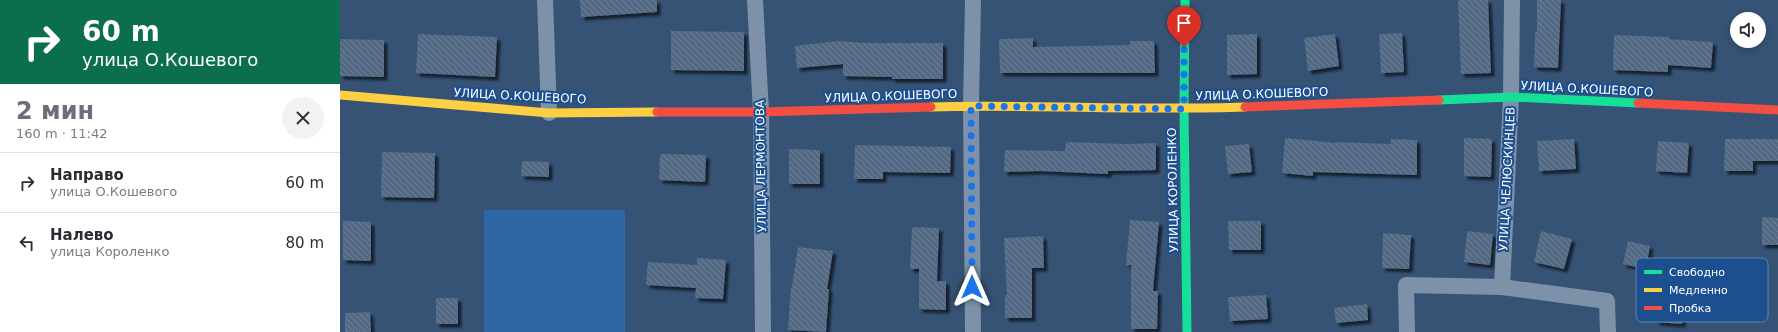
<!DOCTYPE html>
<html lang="ru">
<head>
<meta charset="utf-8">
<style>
  :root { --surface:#fff; --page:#f2f2f3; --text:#2b2b33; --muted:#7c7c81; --line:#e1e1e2; --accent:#6b6f79 }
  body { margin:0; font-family:"DejaVu Sans",sans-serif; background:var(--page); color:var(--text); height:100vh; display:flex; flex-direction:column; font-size:15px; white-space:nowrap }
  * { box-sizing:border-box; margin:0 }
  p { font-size:13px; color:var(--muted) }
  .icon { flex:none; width:22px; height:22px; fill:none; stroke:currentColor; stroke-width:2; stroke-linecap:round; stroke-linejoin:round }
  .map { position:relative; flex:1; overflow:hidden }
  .side { display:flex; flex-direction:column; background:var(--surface); width:340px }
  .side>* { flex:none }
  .banner { background:#0b6e4f; color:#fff; overflow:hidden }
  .buttons { position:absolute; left:1390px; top:12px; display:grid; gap:8px }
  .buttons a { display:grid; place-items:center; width:36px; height:36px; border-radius:50%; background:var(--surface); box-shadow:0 2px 6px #0003; font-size:20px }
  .pin { position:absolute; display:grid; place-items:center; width:34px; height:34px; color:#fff; margin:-41px -17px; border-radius:50% 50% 50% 0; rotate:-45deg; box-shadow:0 0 4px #0007 }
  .pin .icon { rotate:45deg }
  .me { position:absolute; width:44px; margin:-22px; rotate:0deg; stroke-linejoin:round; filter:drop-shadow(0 0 3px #0008) }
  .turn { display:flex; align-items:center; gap:14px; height:84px; padding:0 16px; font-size:18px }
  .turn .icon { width:52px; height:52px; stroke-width:2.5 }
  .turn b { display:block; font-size:28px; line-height:34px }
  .round { display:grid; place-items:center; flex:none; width:42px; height:42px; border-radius:21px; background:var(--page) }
  .headline { display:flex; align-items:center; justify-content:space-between; height:68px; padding:0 16px }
  h1 { font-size:24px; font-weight:600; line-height:30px; color:var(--accent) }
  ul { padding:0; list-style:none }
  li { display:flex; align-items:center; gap:12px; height:60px; padding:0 16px; border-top:1px solid var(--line) }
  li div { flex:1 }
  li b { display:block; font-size:15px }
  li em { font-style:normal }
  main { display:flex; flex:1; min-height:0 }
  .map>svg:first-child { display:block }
</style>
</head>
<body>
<main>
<section class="side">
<div class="banner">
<div class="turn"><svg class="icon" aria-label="right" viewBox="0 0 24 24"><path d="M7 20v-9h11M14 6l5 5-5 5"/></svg><div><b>60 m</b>улица О.Кошевого</div></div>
</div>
<div class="headline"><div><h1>2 мин</h1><p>160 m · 11:42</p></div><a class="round"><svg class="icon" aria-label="close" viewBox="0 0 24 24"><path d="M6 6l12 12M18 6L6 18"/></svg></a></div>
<ul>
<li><svg class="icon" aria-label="right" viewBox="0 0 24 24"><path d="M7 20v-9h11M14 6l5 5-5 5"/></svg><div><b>Направо</b><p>улица О.Кошевого</p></div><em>60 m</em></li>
<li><svg class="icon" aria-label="left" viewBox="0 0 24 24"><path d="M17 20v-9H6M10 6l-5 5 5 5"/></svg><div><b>Налево</b><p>улица Короленко</p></div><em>80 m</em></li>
</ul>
</section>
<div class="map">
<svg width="1438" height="332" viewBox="0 0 1438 332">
  <defs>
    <pattern id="building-back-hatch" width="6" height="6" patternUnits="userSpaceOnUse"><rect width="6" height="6" fill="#526984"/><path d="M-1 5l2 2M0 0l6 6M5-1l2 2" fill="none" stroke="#6c8096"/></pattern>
    <filter id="shadow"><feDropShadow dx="3.5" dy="3.5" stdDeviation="1" flood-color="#0009"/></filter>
  </defs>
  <rect width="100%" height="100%" fill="#365274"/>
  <rect fill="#2f66a5" x="144" y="210" width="141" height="122"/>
  <g fill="url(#building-back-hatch)" filter="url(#shadow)">
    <polygon points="240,0 317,0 317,12 241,17"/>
    <polygon points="1118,0 1148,0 1151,73 1121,74"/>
    <polygon points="1197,0 1221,0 1218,68 1194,67 1195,32 1197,32"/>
    <polygon points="331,31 404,32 404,71 331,70"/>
    <polygon points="1062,33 1064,72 1041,73 1039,34"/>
    <polygon points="78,34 157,37 155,77 76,73"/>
    <polygon points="917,34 917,74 887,75 887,35"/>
    <polygon points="995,34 999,66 968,71 964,38"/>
    <polygon points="1274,35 1329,37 1329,39 1373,42 1371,68 1328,65 1328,72 1273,70"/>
    <polygon points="693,38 693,47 790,45 790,41 814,41 815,73 660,73 659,39"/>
    <polygon points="0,39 44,40 44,77 0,76"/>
    <polygon points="498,41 526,43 603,43 603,79 552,79 552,77 503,76 503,64 457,68 455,46"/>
    <polygon points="945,138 996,143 996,142 1051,144 1051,139 1077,140 1077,175 973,172 973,176 942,173"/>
    <polygon points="1124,138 1152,139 1151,177 1124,176"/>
    <polygon points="1234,139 1236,169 1199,171 1197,141"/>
    <polygon points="1385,139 1438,139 1438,161 1413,161 1413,171 1384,171"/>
    <polygon points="1318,141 1349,143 1347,173 1316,171"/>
    <polygon points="726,142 786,144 816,143 816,170 768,171 768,174 699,171 664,172 665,150 725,151"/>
    <polygon points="909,144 912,172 888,174 885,146"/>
    <polygon points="515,145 611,147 610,173 543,172 543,179 514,179"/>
    <polygon points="449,149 480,150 480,184 449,184"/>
    <polygon points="42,152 95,153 94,198 41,197"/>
    <polygon points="320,154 366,155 365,182 319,180"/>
    <polygon points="182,161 209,162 209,177 181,176"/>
    <polygon points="1422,217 1438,218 1438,245 1422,245"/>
    <polygon points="790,220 819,222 813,291 818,291 817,329 791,329 791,265 786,265"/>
    <polygon points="3,221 31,222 31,261 3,260"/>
    <polygon points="888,221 921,221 921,250 889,250"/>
    <polygon points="572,227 599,228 597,281 606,281 606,310 579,309 579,269 570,269"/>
    <polygon points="1127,231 1153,234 1150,265 1124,262"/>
    <polygon points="1201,231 1232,239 1224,269 1194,262"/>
    <polygon points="1043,233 1071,235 1069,269 1042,268"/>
    <polygon points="703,236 704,268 692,268 692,318 665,318 665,295 667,295 664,238"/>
    <polygon points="1288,241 1310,246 1306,269 1283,264"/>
    <polygon points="458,247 493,251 487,289 489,289 486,332 448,330 451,287 452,287"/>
    <polygon points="357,258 386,260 383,299 355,298 356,288 306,285 308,262 357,265"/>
    <polygon points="926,295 928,319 890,321 888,297"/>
    <rect x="96" y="298" width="22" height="26"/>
    <polygon points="1318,300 1344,303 1342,324 1316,322"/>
    <polygon points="1027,304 1028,320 996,323 994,308"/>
    <polygon points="30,312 31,332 5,332 5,313"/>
  </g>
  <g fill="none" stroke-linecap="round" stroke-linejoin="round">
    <g stroke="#7d92a8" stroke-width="16">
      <polyline points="205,0 209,113"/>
      <polyline points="415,0 421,112 423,332"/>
      <polyline points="1172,0 1171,97 1162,287 1267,301 1268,332"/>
      <polyline points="633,332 631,106 633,0"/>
      <polyline points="1067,332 1066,285 1162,287"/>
    </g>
    <g stroke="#16e098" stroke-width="9">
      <polyline points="845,0 844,109 847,332"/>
      <polyline points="1099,100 1171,97 1298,103"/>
    </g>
    <g stroke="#ffcf43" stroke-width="9">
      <polyline points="0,95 209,113 317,112"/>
      <path d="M591 107C695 104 800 111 905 107"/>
    </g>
    <g stroke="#f24e42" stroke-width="9">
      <polyline points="1298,103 1438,110"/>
      <polyline points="905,107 1099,100"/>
      <polyline points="317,112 421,112 591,107"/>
    </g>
  </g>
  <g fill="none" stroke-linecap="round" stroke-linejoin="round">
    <polyline stroke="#1a73e8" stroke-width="7" stroke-dasharray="0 12.6" points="632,287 631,106 844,109 844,47"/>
  </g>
  <g text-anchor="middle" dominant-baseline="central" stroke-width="4" stroke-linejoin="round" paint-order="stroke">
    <g font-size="12" fill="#fff" stroke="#1b4f8f">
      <text transform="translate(1247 89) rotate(3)">УЛИЦА О.КОШЕВОГО</text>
      <text transform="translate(922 94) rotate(-2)">УЛИЦА О.КОШЕВОГО</text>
      <text transform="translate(180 96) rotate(3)">УЛИЦА О.КОШЕВОГО</text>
      <text transform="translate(551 96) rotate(-2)">УЛИЦА О.КОШЕВОГО</text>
      <text transform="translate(421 166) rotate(-91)">УЛИЦА ЛЕРМОНТОВА</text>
      <text transform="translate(1167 179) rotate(-87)">УЛИЦА ЧЕЛЮСКИНЦЕВ</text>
      <text transform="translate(833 190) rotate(-91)">УЛИЦА КОРОЛЕНКО</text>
    </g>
  </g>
  <rect x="1296" y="258" width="132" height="64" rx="6" fill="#1b4f8f" stroke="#5f84b1" stroke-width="1"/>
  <rect x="1304" y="270" width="18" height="4" fill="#16e098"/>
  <rect x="1304" y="288" width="18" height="4" fill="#ffcf43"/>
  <rect x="1304" y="306" width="18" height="4" fill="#f24e42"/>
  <g font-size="11" fill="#fff">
    <text x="1329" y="276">Свободно</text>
    <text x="1329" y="294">Медленно</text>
    <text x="1329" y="312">Пробка</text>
  </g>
</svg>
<div class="buttons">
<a><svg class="icon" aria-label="sound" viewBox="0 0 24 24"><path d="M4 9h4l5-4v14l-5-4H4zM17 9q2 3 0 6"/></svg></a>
</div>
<div class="pin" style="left:844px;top:47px;background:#d93025"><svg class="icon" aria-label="arrive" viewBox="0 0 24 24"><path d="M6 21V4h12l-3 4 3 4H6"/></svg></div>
<svg class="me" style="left:632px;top:287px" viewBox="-20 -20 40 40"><path d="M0-17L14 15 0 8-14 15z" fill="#1a73e8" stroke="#fff" stroke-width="4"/></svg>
</div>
</main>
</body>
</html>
